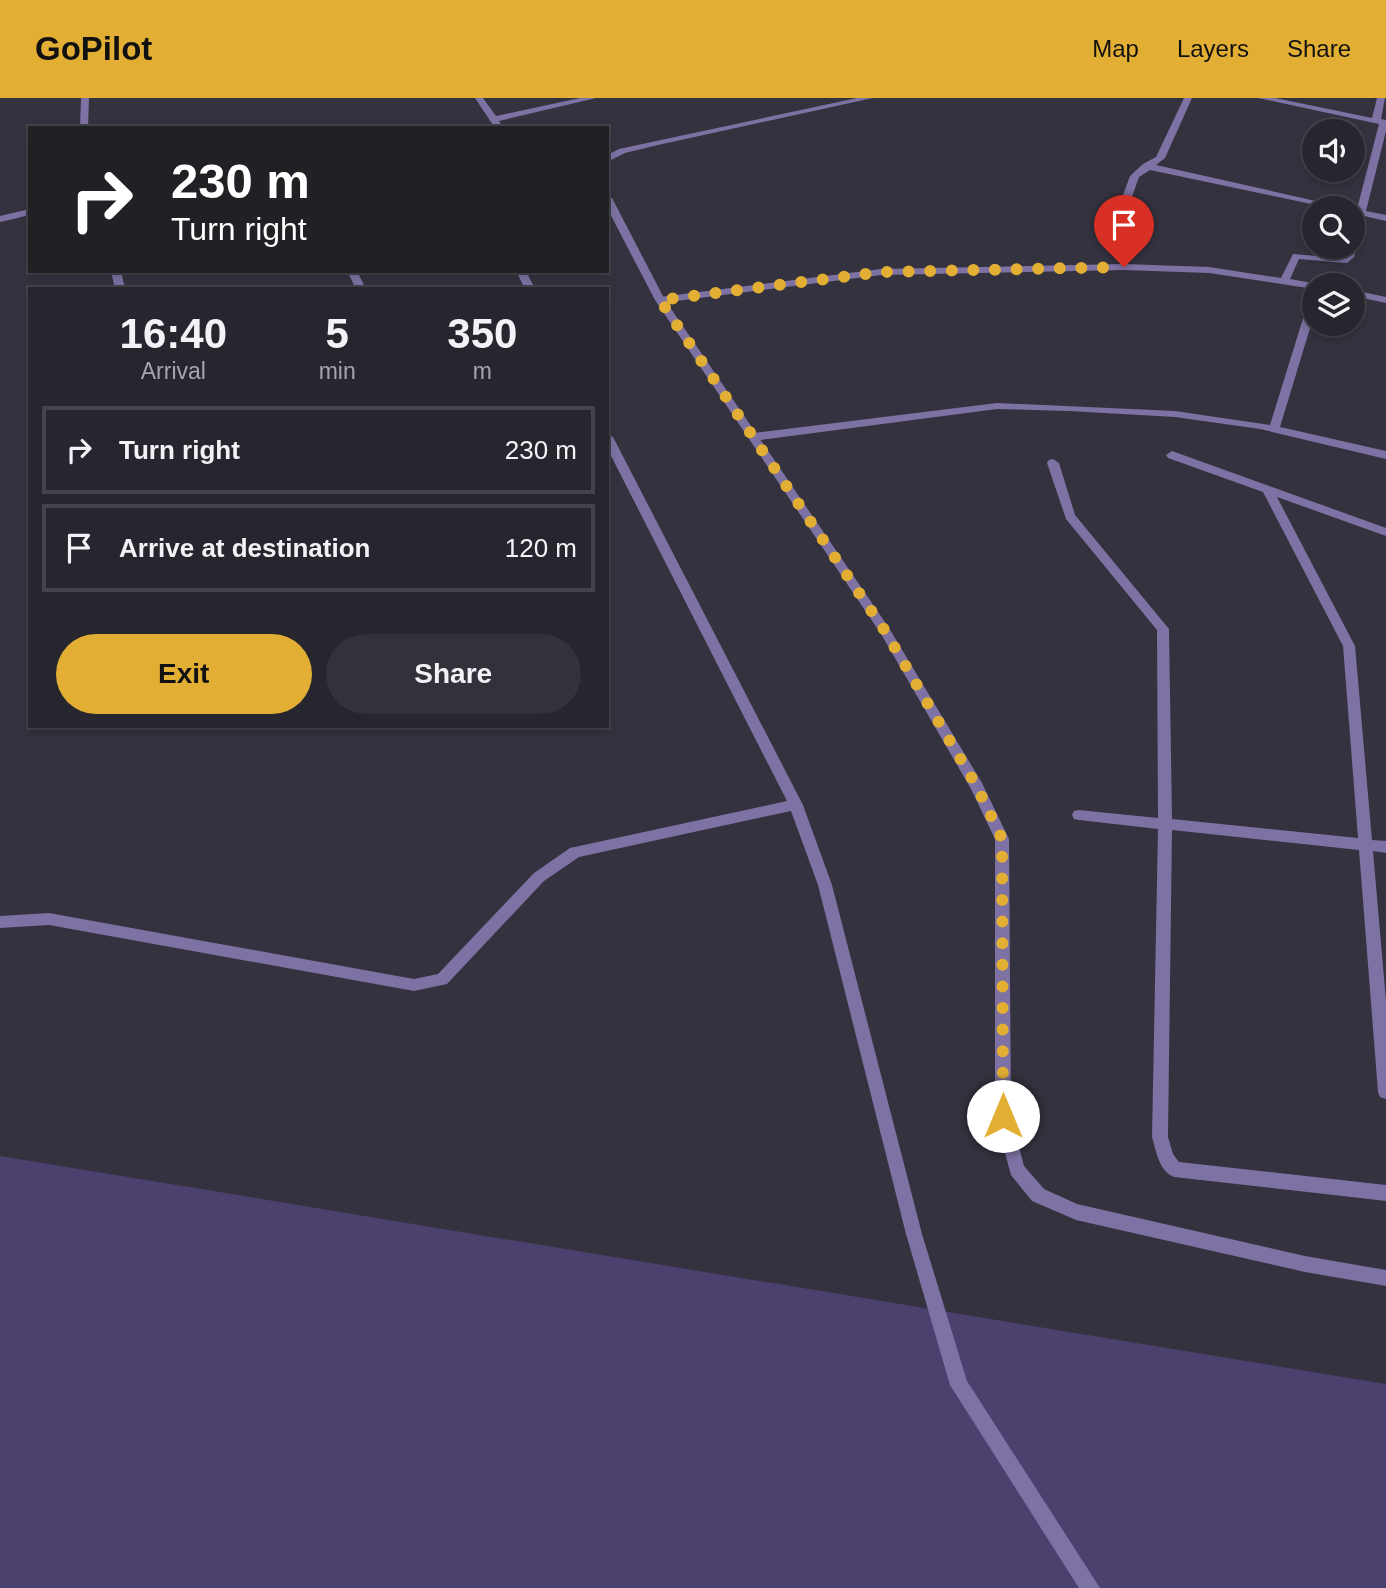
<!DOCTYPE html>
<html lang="en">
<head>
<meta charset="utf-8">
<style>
  :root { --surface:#27262e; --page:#33323a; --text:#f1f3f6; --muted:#a4a5aa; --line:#43434a; --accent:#e2af34 }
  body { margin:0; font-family:Arial,sans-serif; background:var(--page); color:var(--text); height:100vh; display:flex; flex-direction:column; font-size:26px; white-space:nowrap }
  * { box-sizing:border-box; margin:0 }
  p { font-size:23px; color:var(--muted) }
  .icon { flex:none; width:38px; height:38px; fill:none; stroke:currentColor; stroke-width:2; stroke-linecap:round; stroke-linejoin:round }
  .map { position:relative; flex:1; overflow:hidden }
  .sheet { position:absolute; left:28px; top:189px; width:581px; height:441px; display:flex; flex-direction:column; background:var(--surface); border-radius:0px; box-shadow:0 4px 10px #0003,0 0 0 2px var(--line) }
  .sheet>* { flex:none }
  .banner { position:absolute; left:28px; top:28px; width:581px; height:147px; border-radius:0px; box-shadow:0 4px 10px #0003,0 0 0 2px var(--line); background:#202124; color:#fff; overflow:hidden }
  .buttons { position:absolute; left:1302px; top:21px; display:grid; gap:14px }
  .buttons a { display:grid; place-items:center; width:63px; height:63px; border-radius:50%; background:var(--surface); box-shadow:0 4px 10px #0003,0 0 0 2px var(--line); font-size:35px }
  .pin { position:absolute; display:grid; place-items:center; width:60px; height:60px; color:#fff; margin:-72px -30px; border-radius:50% 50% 50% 0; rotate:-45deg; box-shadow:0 0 7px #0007 }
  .pin .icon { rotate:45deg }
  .me { position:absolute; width:77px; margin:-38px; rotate:0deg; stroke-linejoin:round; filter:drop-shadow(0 0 5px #0008) }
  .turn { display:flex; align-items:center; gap:24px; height:147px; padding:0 28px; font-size:32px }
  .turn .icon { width:91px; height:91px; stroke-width:2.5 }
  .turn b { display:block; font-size:49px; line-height:60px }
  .eta { display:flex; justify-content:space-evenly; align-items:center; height:119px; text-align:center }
  .eta b { font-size:42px; font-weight:600; line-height:49px }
  .action { display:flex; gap:14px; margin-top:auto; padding:14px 28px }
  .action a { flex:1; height:80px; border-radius:42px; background:var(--accent); color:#111; font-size:28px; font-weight:600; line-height:80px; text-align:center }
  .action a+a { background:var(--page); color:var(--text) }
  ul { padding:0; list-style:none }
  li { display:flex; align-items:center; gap:21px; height:88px; margin:0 14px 10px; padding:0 14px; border:4px solid var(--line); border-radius:0px }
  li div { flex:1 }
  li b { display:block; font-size:26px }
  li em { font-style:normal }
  header { display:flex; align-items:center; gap:42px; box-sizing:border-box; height:98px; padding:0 35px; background:var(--accent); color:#111 }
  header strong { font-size:33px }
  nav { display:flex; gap:38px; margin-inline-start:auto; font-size:24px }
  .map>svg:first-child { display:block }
</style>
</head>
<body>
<header>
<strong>GoPilot</strong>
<nav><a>Map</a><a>Layers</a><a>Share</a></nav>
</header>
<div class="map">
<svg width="1386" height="1490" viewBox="0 0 1386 1490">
  <rect width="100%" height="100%" fill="#34323e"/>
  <polygon fill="#4b406e" points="0,1058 1386,1286 1386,1490 0,1490"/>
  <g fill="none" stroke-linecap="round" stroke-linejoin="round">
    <g fill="#7d72a3" fill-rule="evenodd">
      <polygon points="475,0 483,0 496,18 580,0 596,0 499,23 503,30 495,30"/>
      <polygon points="1184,0 1192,0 1165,60 1156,67 1347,110 1330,110 1150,72 1139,79 1123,124 1115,126 1113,124 1130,78 1143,66 1156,59"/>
      <polygon points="1258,0 1275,0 1372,20 1377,0 1385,0 1381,21 1386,22 1386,33 1366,113 1386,117 1386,123 1364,118 1358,144 1354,147 1357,149 1354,159 1347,165 1299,161 1290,181 1318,186 1314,187 1314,191 1209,175 1124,172 881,177 660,205 655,202 660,199 881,171 1124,166 1209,169 1281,180 1293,156 1342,160 1347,149 1353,149 1353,126 1355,116 1353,116 1353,110 1357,111 1379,26"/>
      <polygon points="111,173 121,173 125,191 115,191"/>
      <polygon points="347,173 357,173 366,191 356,191"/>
      <polygon points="1353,192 1386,199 1386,205 1353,198"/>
      <polygon points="1314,198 1314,217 1280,329 1386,353 1386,361 1260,331 1175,319 1069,313 997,311 753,343 747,339 753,335 997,305 1175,313 1270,327 1309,201"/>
      <path d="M1172 353 1386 430V438L1277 399 1355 548 1372 742 1386 743V755L1373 753 1386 903V1001L1380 999 1378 994 1359 752 1172 732 1168 1039 1173 1056 1179 1064 1386 1087V1103L1174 1079C1159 1073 1156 1053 1152 1039L1158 731 1079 722 1074 721 1072 717 1074 713 1079 712 1158 720 1157 532 1066 421 1047 365 1049 362 1053 361 1059 365 1075 417 1169 531 1172 721 1358 740 1343 548 1263 394 1168 360 1166 357Z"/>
    </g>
    <g fill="#7d72a3" fill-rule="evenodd">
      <polygon points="81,0 89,0 88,30 80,30"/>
      <polygon points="857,0 873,0 658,47 625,55 607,64 607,57 619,51"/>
      <polygon points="607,97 612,100 665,202 889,530 982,685 1009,741 1011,1018 1024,1068 1044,1091 1077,1106 1305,1158 1386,1172 1386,1188 1305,1174 1076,1122 1032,1103 1011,1077 995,1018 995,741 971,691 881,536 655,202 607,110"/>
      <polygon points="30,111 30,117 0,124 0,118"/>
      <polygon points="516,173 526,173 535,191 525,191"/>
      <polygon points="607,336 613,339 803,707 832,787 922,1136 967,1283 1100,1490 1079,1490 950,1287 906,1136 818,787 791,713 579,759 544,783 447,886 414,893 49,827 0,830 0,818 49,815 414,881 438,876 534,775 570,750 787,703 607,350"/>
    </g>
  </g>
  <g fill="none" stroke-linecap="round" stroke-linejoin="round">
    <polyline stroke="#e2af34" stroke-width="12" stroke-dasharray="0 21.6" points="1003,1018 1002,741 977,689 885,533 660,202 881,174 1124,169"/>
  </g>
</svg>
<div class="buttons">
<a><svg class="icon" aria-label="sound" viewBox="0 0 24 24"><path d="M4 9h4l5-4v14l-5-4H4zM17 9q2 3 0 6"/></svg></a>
<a><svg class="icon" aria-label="search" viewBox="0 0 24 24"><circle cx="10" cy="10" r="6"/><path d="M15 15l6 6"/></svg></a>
<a><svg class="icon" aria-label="layers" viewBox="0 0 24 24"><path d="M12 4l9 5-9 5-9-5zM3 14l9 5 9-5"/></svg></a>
</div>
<div class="pin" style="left:1124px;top:169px;background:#d93025"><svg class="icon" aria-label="arrive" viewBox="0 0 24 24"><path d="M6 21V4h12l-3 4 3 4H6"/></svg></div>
<svg class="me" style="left:1003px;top:1018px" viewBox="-20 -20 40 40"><circle r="19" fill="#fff"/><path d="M0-13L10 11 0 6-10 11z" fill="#e2af34"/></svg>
<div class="banner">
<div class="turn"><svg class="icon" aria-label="right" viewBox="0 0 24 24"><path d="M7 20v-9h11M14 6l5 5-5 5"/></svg><div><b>230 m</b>Turn right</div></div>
</div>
<section class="sheet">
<div class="eta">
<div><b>16:40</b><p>Arrival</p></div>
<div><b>5</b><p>min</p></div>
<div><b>350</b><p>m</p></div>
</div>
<ul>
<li><svg class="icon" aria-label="right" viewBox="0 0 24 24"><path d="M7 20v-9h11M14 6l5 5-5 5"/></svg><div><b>Turn right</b></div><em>230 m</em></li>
<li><svg class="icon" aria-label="arrive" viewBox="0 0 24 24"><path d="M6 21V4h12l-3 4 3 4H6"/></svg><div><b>Arrive at destination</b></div><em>120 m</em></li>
</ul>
<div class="action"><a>Exit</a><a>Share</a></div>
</section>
</div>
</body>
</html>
